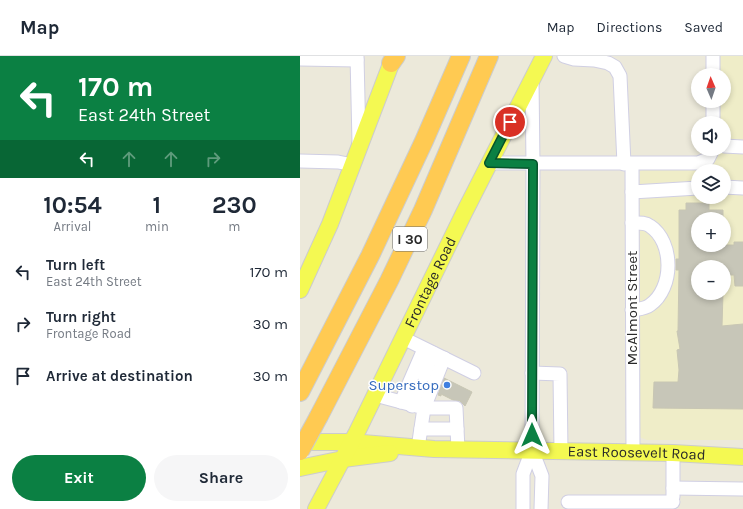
<!DOCTYPE html>
<html lang="en">
<head>
<meta charset="utf-8">
<style>
  :root { --surface:#fff; --page:#f6f6f7; --text:#1f2937; --muted:#747a83; --line:#e0e1e3; --accent:#0b8043 }
  body { margin:0; font-family:Karla,sans-serif; background:var(--page); color:var(--text); height:100vh; display:flex; flex-direction:column; font-size:15px; white-space:nowrap }
  * { box-sizing:border-box; margin:0 }
  p { font-size:13px; color:var(--muted) }
  .icon { flex:none; width:22px; height:22px; fill:none; stroke:currentColor; stroke-width:2; stroke-linecap:round; stroke-linejoin:round }
  .map { position:relative; flex:1; overflow:hidden }
  .sheet { display:flex; flex-direction:column; background:var(--surface); width:300px }
  .sheet>* { flex:none }
  .top-card { background:#0b8043; color:#fff; overflow:hidden }
  .needle { width:26px; rotate:358deg }
  .controls { position:absolute; left:391px; top:12px; display:grid; gap:8px }
  .controls a { display:grid; place-items:center; width:40px; height:40px; border-radius:50%; background:var(--surface); box-shadow:0 2px 6px #0003; font-size:20px }
  .pin { position:absolute; display:grid; place-items:center; width:34px; height:34px; color:#fff; margin:-17px; border:2px solid #fff; border-radius:50%; box-shadow:0 1px 4px #0007 }
  .me { position:absolute; width:44px; margin:-22px; rotate:0deg; stroke-linejoin:round; filter:drop-shadow(0 0 3px #0008) }
  .turn { display:flex; align-items:center; gap:14px; height:84px; padding:0 12px; font-size:18px }
  .turn .icon { width:52px; height:52px; stroke-width:2.5 }
  .turn b { display:block; font-size:28px; line-height:34px }
  .lanes { display:flex; align-items:center; height:38px; padding:0 12px; background:#0003; justify-content:center; gap:20px; direction:ltr }
  .lanes .off { opacity:.35 }
  .eta { display:flex; justify-content:space-evenly; align-items:center; height:68px; text-align:center }
  .eta b { font-size:24px; font-weight:700; line-height:28px }
  .action { display:flex; gap:8px; margin-top:auto; padding:8px 12px }
  .action a { flex:1; height:46px; border-radius:24px; background:var(--accent); color:#fff; font-size:16px; font-weight:700; line-height:46px; text-align:center }
  .action a+a { background:var(--page); color:var(--text) }
  ul { padding:0; list-style:none }
  li { display:flex; align-items:center; gap:12px; height:52px; padding:0 12px }
  li div { flex:1 }
  li b { display:block; font-size:15px }
  li em { font-style:normal }
  header { display:flex; align-items:center; gap:24px; box-sizing:border-box; height:56px; padding:0 20px; background:var(--surface); border-bottom:1px solid var(--line) }
  header strong { font-size:19px }
  nav { display:flex; gap:22px; margin-inline-start:auto; font-size:14px }
  main { display:flex; flex:1; min-height:0 }
  .map>svg:first-child { display:block }
</style>
</head>
<body>
<header>
<strong>Map</strong>
<nav><a>Map</a><a>Directions</a><a>Saved</a></nav>
</header>
<main>
<section class="sheet">
<div class="top-card">
<div class="turn"><svg class="icon" aria-label="left" viewBox="0 0 24 24"><path d="M17 20v-9H6M10 6l-5 5 5 5"/></svg><div><b>170 m</b>East 24th Street</div></div>
<div class="lanes"><svg class="icon" aria-label="left" viewBox="0 0 24 24"><path d="M17 20v-9H6M10 6l-5 5 5 5"/></svg><svg class="icon off" aria-label="ahead" viewBox="0 0 24 24"><path d="M12 20V5M6 11l6-6 6 6"/></svg><svg class="icon off" aria-label="ahead" viewBox="0 0 24 24"><path d="M12 20V5M6 11l6-6 6 6"/></svg><svg class="icon off" aria-label="right" viewBox="0 0 24 24"><path d="M7 20v-9h11M14 6l5 5-5 5"/></svg></div>
</div>
<div class="eta">
<div><b>10:54</b><p>Arrival</p></div>
<div><b>1</b><p>min</p></div>
<div><b>230</b><p>m</p></div>
</div>
<ul>
<li><svg class="icon" aria-label="left" viewBox="0 0 24 24"><path d="M17 20v-9H6M10 6l-5 5 5 5"/></svg><div><b>Turn left</b><p>East 24th Street</p></div><em>170 m</em></li>
<li><svg class="icon" aria-label="right" viewBox="0 0 24 24"><path d="M7 20v-9h11M14 6l5 5-5 5"/></svg><div><b>Turn right</b><p>Frontage Road</p></div><em>30 m</em></li>
<li><svg class="icon" aria-label="arrive" viewBox="0 0 24 24"><path d="M6 21V4h12l-3 4 3 4H6"/></svg><div><b>Arrive at destination</b></div><em>30 m</em></li>
</ul>
<div class="action"><a>Exit</a><a>Share</a></div>
</section>
<div class="map">
<svg width="443" height="453" viewBox="0 0 443 453">
  <rect width="100%" height="100%" fill="#ece9da"/>
  <path fill="#efedc8" fill-rule="evenodd" d="M418 0H443V384H347L339 381 340 115 346 113 409 109 417 101V93H424V67H417V45H424V19H418ZM398 115H424V141H398ZM398 163H424V189H398ZM398 211H424V237H398Z"/>
  <g fill="#c7c6b8" stroke="#c8c6b3">
    <polygon points="386,147 409,147 409,154 423,154 423,163 398,163 398,189 434,189 434,186 443,186 443,230 435,230 434,219 424,219 424,211 398,211 398,237 423,237 422,270 443,268 443,353 353,352 354,326 378,326 379,314 377,294 380,293 377,275 378,275 379,214 376,214 376,203 379,203 379,154 386,154"/>
    <polygon points="144,322 172,336 165,350 160,345 153,344 141,338 141,340 138,339"/>
  </g>
  <g fill="none" stroke-linecap="round" stroke-linejoin="round">
    <defs>
      <g id="minor">
        <polyline points="57,0 59,87"/>
        <polyline points="264,0 274,3 294,4 308,7 315,11 320,20 324,108"/>
        <polyline points="413,0 413,19"/>
        <polyline points="0,3 57,4"/>
        <polyline points="413,45 413,67"/>
        <polyline points="424,90 443,91"/>
        <polyline points="0,105 38,106 53,109"/>
        <polyline points="189,107 398,107 408,103 413,93"/>
        <polyline points="332,108 333,397"/>
        <polyline points="424,131 443,132"/>
        <polyline points="332,136 398,132"/>
        <path d="M332 167C338 167 345 166 350 170 374 186 374 232 350 249 345 253 338 253 332 254"/>
        <polyline points="103,282 174,317"/>
        <polyline points="144,302 124,352 156,352 157,373"/>
        <polyline points="232,317 260,318 261,395"/>
        <polyline points="124,320 133,297"/>
        <polyline points="75,339 124,352 118,392"/>
        <polyline points="101,346 124,293"/>
        <polyline points="112,350 119,331"/>
        <polyline points="121,373 157,373 158,393"/>
        <polyline points="232,394 242,420 241,453"/>
        <polyline points="373,397 373,441"/>
        <polyline points="373,432 443,433"/>
        <polyline points="268,446 373,446"/>
        <polyline points="223,453 223,418 232,394 233,108 232,24"/>
      </g>
      <g id="major">
        <polyline points="0,234 30,168 94,0"/>
        <path id="s1" d="M0 386H51L134 393 373 397 443 401"/>
        <polyline points="0,412 43,403 90,397"/>
        <path id="s2" d="M16 453 57 376 164 157 244 0"/>
      </g>
      <g id="highway">
        <polyline points="91,7 96,0"/>
        <polyline points="0,336 70,200 124,85 161,0"/>
        <polyline points="19,360 89,225 123,154 189,0"/>
      </g>
    </defs>
    <use href="#minor" stroke="#d0cfe3" stroke-width="15"/>
    <use href="#major" stroke="#ccc" stroke-width="18"/>
    <use href="#highway" stroke="#ccc" stroke-width="20"/>
    <use href="#minor" stroke="#fff" stroke-width="13"/>
    <use href="#major" stroke="#f4f952" stroke-width="16"/>
    <use href="#highway" stroke="#ffca52" stroke-width="18"/>
    <defs>
      <polyline id="highway-bridge" points="0,395 19,360"/>
    </defs>
    <use href="#highway-bridge" stroke="#ccc" stroke-width="20" stroke-linecap="butt"/>
    <use href="#highway-bridge" stroke="#ffca52" stroke-width="18"/>
  </g>
  <g fill="none" stroke-linecap="round" stroke-linejoin="round">
    <defs>
      <polyline id="route" points="210,66 189,107 233,108 232,379"/>
    </defs>
    <use href="#route" stroke="#07532c" stroke-width="10"/>
    <use href="#route" stroke="#0b8043" stroke-width="7"/>
  </g>
  <circle fill="#3f7fe0" stroke="#fff" stroke-width="1.5" cx="147" cy="329" r="4"/>
  <g text-anchor="middle" dominant-baseline="central" stroke-width="3" stroke-linejoin="round" paint-order="stroke">
    <rect fill="#fff" stroke="#696969" stroke-width="1" x="93" y="171" width="34" height="24" rx="3"/>
    <g font-size="14" font-weight="bold" fill="#292929">
      <text x="110" y="183">I 30</text>
    </g>
    <g font-size="15" fill="#292929" stroke="#fff">
      <text stroke="none"><textPath href="#s2" startOffset="254">Frontage Road</textPath></text>
      <text transform="translate(332 252) rotate(-90)">McAlmont Street</text>
      <text stroke="none"><textPath href="#s1" startOffset="337">East Roosevelt Road</textPath></text>
    </g>
    <g font-size="15" fill="#366cbe" stroke="#fff" text-anchor="end">
      <text x="139" y="329">Superstop</text>
    </g>
  </g>
</svg>
<div class="controls">
<a><svg class="needle" viewBox="-14 -14 28 28"><path d="M0-13l5 13h-10z" fill="#e53935"/><path d="M0 13l5-13h-10z" fill="#747a83"/></svg></a>
<a><svg class="icon" aria-label="sound" viewBox="0 0 24 24"><path d="M4 9h4l5-4v14l-5-4H4zM17 9q2 3 0 6"/></svg></a>
<a><svg class="icon" aria-label="layers" viewBox="0 0 24 24"><path d="M12 4l9 5-9 5-9-5zM3 14l9 5 9-5"/></svg></a>
<a>+</a>
<a>−</a>
</div>
<div class="pin" style="left:210px;top:66px;background:#d93025"><svg class="icon" aria-label="arrive" viewBox="0 0 24 24"><path d="M6 21V4h12l-3 4 3 4H6"/></svg></div>
<svg class="me" style="left:232px;top:379px" viewBox="-20 -20 40 40"><path d="M0-17L14 15 0 8-14 15z" fill="#0b8043" stroke="#fff" stroke-width="4"/></svg>
</div>
</main>
</body>
</html>
